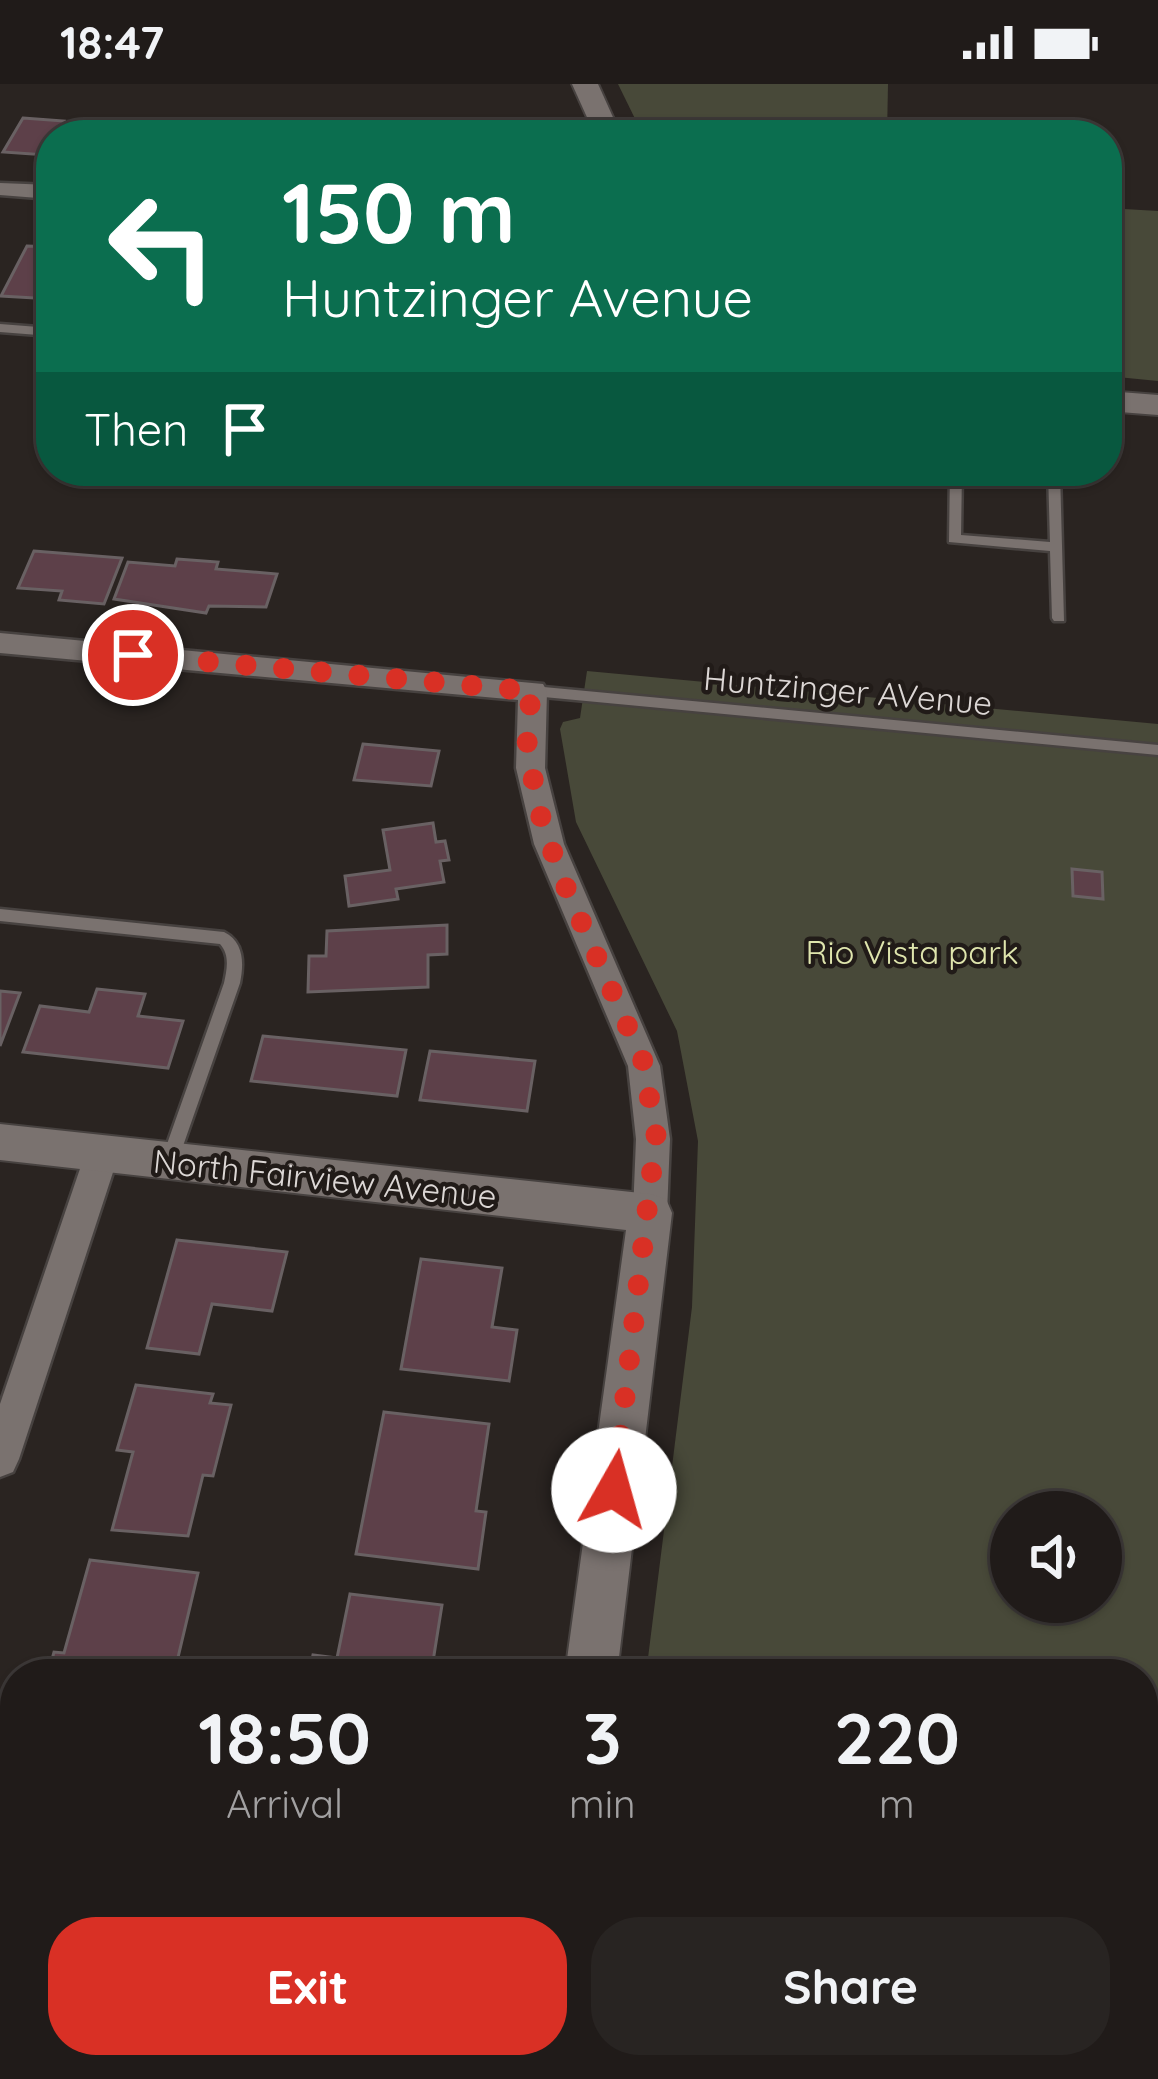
<!DOCTYPE html>
<html lang="en">
<head>
<meta charset="utf-8">
<style>
  :root { --surface:#201b19; --page:#282422; --text:#f1f3f6; --muted:#a2a1a2; --line:#3d3938; --accent:#d93025 }
  body { margin:0; font-family:Quicksand,sans-serif; background:var(--page); color:var(--text); height:100vh; display:flex; flex-direction:column; font-size:45px; white-space:nowrap }
  * { box-sizing:border-box; margin:0 }
  p { font-size:39px; color:var(--muted) }
  .icon { flex:none; width:66px; height:66px; fill:none; stroke:currentColor; stroke-width:2; stroke-linecap:round; stroke-linejoin:round }
  .map { position:relative; flex:1; overflow:hidden }
  .panel { position:absolute; left:0px; top:1575px; width:1158px; height:420px; display:flex; flex-direction:column; background:var(--surface); border-radius:48px 48px 0 0; box-shadow:0 3px 9px #0004,0 0 0 3px var(--line) }
  .panel>* { flex:none }
  .guide { position:absolute; left:36px; top:36px; width:1086px; height:366px; border-radius:48px; box-shadow:0 3px 9px #0004,0 0 0 3px var(--line); background:#0b6e4f; color:#fff; overflow:hidden }
  .fabs { position:absolute; left:990px; top:1407px; display:grid; gap:24px }
  .fabs a { display:grid; place-items:center; width:132px; height:132px; border-radius:50%; background:var(--surface); box-shadow:0 3px 9px #0004,0 0 0 3px var(--line); font-size:60px }
  .pin { position:absolute; display:grid; place-items:center; width:102px; height:102px; color:#fff; margin:-51px; border:6px solid #fff; border-radius:50%; box-shadow:0 3px 12px #0007 }
  .me { position:absolute; width:132px; margin:-66px; rotate:7deg; stroke-linejoin:round; filter:drop-shadow(0 0 9px #0008) }
  .turn { display:flex; align-items:center; gap:42px; height:252px; padding:0 48px; font-size:54px }
  .turn .icon { width:156px; height:156px; stroke-width:2.5 }
  .turn b { display:block; font-size:84px; line-height:102px }
  .then { display:flex; align-items:center; height:114px; padding:0 48px; background:#0003; gap:24px; font-size:45px }
  .eta { display:flex; justify-content:space-evenly; align-items:center; height:204px; text-align:center }
  .eta b { font-size:72px; font-weight:700; line-height:84px }
  .button { display:flex; gap:24px; margin-top:auto; padding:24px 48px }
  .button a { flex:1; height:138px; border-radius:48px; background:var(--accent); color:#fff; font-size:48px; font-weight:700; line-height:138px; text-align:center }
  .button a+a { background:var(--page); color:var(--text) }
  .status { display:flex; justify-content:space-between; align-items:center; height:84px; padding:0 60px; background:var(--surface); direction:ltr }
  .status svg { height:33px; fill:currentColor }
  .map>svg:first-child { display:block }
</style>
</head>
<body>
<div class="status"><b>18:47</b><svg viewBox="0 0 49 12"><path d="M0 12V9h3v3zM5 12V6h3v6zM10 12V3h3v9zM15 12V0h3v12zM26 1h20v11H26zM47 4h2v5h-2z"/></svg></div>
<div class="map">
<svg width="1158" height="1995" viewBox="0 0 1158 1995">
  <rect width="100%" height="100%" fill="#2a2421"/>
  <g fill="#484939" fill-rule="evenodd">
    <polygon points="618,0 888,0 887,51 643,51"/>
    <polygon points="1107,124 1158,127 1158,297 1107,292"/>
    <path d="M587 587 1158 640V1995H1118L1121 1980H1143V1590H646L692 1223 698 1057 677 947 576 738 560 645 563 638 580 634ZM1011 1428H1101V1518H1011Z"/>
  </g>
  <g fill="#5d4049" stroke="#696163" stroke-width="3">
    <polygon points="23,34 64,37 57,51 51,51 46,71 3,68"/>
    <polygon points="103,40 144,43 140,51 97,51"/>
    <polygon points="194,40 270,44 267,51 189,51"/>
    <polygon points="1014,41 1090,46 1090,51 1015,51"/>
    <polygon points="27,162 51,163 51,215 1,212"/>
    <polygon points="34,467 122,474 104,520 59,516 62,507 18,504"/>
    <polygon points="177,475 218,478 216,485 277,490 266,523 209,522 206,529 114,515 128,478 175,482"/>
    <polygon points="363,660 439,667 431,702 354,696"/>
    <polygon points="433,739 436,758 445,757 449,776 440,777 444,798 396,805 398,815 349,822 345,792 390,786 383,746"/>
    <polygon points="1072,785 1102,788 1103,815 1073,812"/>
    <polygon points="447,841 447,870 428,871 428,903 308,908 309,872 326,872 327,847"/>
    <polygon points="97,905 145,910 138,932 183,937 168,984 23,968 40,922 89,928"/>
    <polygon points="0,907 20,909 0,962"/>
    <polygon points="263,952 406,966 397,1012 251,997"/>
    <polygon points="430,967 535,977 527,1027 420,1016"/>
    <polygon points="177,1156 287,1168 272,1227 212,1220 199,1270 147,1264"/>
    <polygon points="421,1175 502,1184 492,1243 517,1246 509,1297 401,1285"/>
    <polygon points="136,1301 213,1310 210,1319 231,1321 213,1392 203,1391 188,1452 112,1446 133,1368 117,1366"/>
    <polygon points="384,1328 489,1340 476,1427 486,1428 478,1485 356,1470"/>
    <polygon points="90,1476 198,1489 175,1586 144,1582 142,1590 48,1590 54,1568 64,1569"/>
    <polygon points="350,1510 442,1521 431,1590 309,1590 313,1571 337,1574"/>
    <polygon points="15,1775 15,1849 0,1847 0,1827"/>
    <polygon points="0,1892 15,1895 15,1980 22,1980 17,1995 0,1995"/>
    <polygon points="229,1980 333,1980 331,1995 226,1995"/>
    <polygon points="707,1980 779,1980 778,1995 706,1995"/>
  </g>
  <g fill="none" stroke-linecap="round" stroke-linejoin="round">
    <defs>
      <g id="service">
        <polygon points="0,240 51,244 51,252 0,248"/>
        <polygon points="950,387 962,387 961,451 1050,458 1048,387 1060,387 1064,537 1054,537 1052,534 1050,467 949,458"/>
        <polygon points="533,602 1158,661 1158,671 533,612 526,607"/>
        <path d="M0 825 224 848C244 858 244 879 240 899L176 1082 170 1084 164 1082 161 1077 224 899C227 885 230 871 220 860L0 837Z"/>
      </g>
      <g id="minor">
        <polygon points="0,99 51,101 51,115 0,111"/>
        <polygon points="0,549 543,600 547,607 545,684 564,760 660,982 670,1055 667,1129 662,1140 650,1144 638,1140 633,1129 636,1055 628,982 534,760 516,684 518,616 0,569"/>
        <polygon points="102,1055 114,1060 119,1070 19,1375 13,1388 0,1393 0,1320 85,1070 90,1060"/>
      </g>
      <g id="tertiary">
        <polygon points="572,0 598,0 621,51 595,51"/>
        <polygon points="1107,307 1158,311 1158,331 1107,327"/>
        <polygon points="0,1040 650,1110 666,1115 672,1129 617,1590 565,1590 626,1146 0,1076"/>
        <polygon points="512,1980 570,1980 569,1995 511,1995"/>
      </g>
    </defs>
    <use href="#service" stroke="#474240" stroke-width="5"/>
    <use href="#minor" stroke="#474240" stroke-width="5"/>
    <use href="#tertiary" stroke="#474240" stroke-width="4"/>
    <use href="#service" fill="#7a726f" fill-rule="evenodd"/>
    <use href="#minor" fill="#7a726f" fill-rule="evenodd"/>
    <use href="#tertiary" fill="#7a726f" fill-rule="evenodd"/>
  </g>
  <g fill="none" stroke-linecap="round" stroke-linejoin="round">
    <polyline stroke="#d93025" stroke-width="21" stroke-dasharray="0 37.8" points="133,571 533,607 526,640 528,670 541,733 560,790 643,977 656,1051 614,1406"/>
  </g>
  <g text-anchor="middle" dominant-baseline="central" stroke-width="9" stroke-linejoin="round" paint-order="stroke">
    <g font-size="33" fill="#dcd7d5" stroke="#211b18">
      <text transform="translate(848 606) rotate(5)">Huntzinger AVenue</text>
      <text transform="translate(325 1094) rotate(6)">North Fairview Avenue</text>
    </g>
    <g font-size="33" fill="#dfe5ad" stroke="#211b18">
      <text x="912" y="867">Rio Vista park</text>
    </g>
  </g>
</svg>
<div class="fabs">
<a><svg class="icon" aria-label="sound" viewBox="0 0 24 24"><path d="M4 9h4l5-4v14l-5-4H4zM17 9q2 3 0 6"/></svg></a>
</div>
<div class="pin" style="left:133px;top:571px;background:#d93025"><svg class="icon" aria-label="arrive" viewBox="0 0 24 24"><path d="M6 21V4h12l-3 4 3 4H6"/></svg></div>
<svg class="me" style="left:614px;top:1406px" viewBox="-20 -20 40 40"><circle r="19" fill="#fff"/><path d="M0-13L10 11 0 6-10 11z" fill="#d93025"/></svg>
<div class="guide">
<div class="turn"><svg class="icon" aria-label="left" viewBox="0 0 24 24"><path d="M17 20v-9H6M10 6l-5 5 5 5"/></svg><div><b>150 m</b>Huntzinger Avenue</div></div>
<div class="then">Then<svg class="icon" aria-label="arrive" viewBox="0 0 24 24"><path d="M6 21V4h12l-3 4 3 4H6"/></svg></div>
</div>
<section class="panel">
<div class="eta">
<div><b>18:50</b><p>Arrival</p></div>
<div><b>3</b><p>min</p></div>
<div><b>220</b><p>m</p></div>
</div>
<div class="button"><a>Exit</a><a>Share</a></div>
</section>
</div>
</body>
</html>
